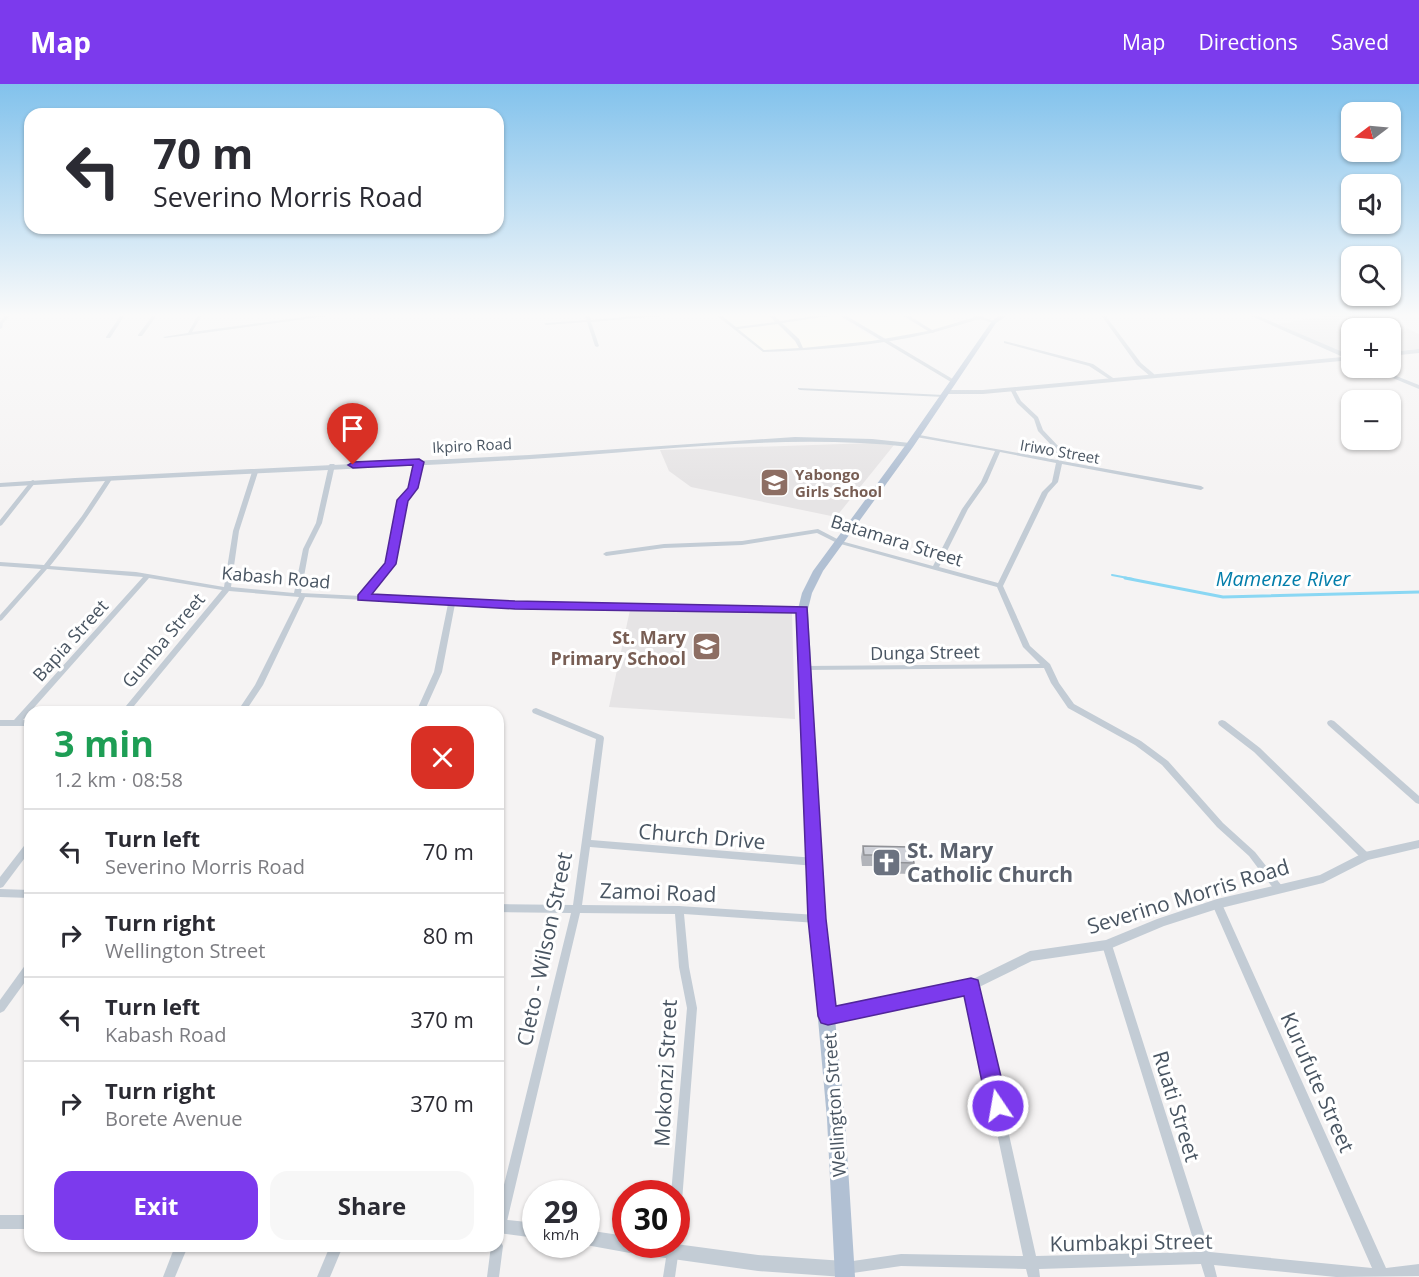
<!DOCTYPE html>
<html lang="en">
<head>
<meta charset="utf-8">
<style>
  :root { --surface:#fff; --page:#f7f7f7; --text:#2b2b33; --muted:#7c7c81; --line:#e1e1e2; --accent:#7c3aed }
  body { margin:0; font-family:"Open Sans",sans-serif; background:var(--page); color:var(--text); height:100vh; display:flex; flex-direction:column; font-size:22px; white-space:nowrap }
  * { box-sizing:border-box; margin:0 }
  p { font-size:20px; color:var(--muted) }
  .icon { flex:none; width:33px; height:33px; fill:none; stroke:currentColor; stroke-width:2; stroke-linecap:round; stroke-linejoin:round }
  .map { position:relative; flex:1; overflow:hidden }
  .drawer { position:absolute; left:24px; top:622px; width:480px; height:546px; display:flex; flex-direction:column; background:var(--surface); border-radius:18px; box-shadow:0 2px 4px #0004 }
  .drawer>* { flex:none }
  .top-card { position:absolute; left:24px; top:24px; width:480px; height:126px; border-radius:18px; box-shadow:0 2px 4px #0004; background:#fff; color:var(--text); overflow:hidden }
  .needle { width:39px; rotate:254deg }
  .controls { position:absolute; left:1341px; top:18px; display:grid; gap:12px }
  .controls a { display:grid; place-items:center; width:60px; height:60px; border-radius:12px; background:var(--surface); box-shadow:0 2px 4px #0004; font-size:30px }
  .speed { position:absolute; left:522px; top:1096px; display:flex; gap:12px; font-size:30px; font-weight:700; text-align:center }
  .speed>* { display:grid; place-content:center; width:78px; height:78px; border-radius:50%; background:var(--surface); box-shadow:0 2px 4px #0004; line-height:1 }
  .speed small { font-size:15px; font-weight:400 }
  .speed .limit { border:9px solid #d22; background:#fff; color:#111 }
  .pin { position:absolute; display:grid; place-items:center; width:51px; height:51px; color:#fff; margin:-62px -26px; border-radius:50% 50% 50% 0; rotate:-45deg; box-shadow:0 0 6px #0007 }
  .pin .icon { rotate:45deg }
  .me { position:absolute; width:66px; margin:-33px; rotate:348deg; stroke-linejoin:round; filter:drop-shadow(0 0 4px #0008) }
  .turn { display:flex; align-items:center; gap:21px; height:126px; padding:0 30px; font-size:27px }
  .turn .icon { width:78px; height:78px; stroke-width:2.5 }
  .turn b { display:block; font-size:42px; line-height:51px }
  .round { display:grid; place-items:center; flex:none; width:63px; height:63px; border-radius:18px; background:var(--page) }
  .headline { display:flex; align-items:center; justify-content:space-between; height:102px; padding:0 30px }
  h1 { font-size:36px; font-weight:700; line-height:45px; color:#1e9e55 }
  .button { display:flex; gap:12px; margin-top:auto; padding:12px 30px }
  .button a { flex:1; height:69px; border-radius:18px; background:var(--accent); color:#fff; font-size:24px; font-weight:700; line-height:69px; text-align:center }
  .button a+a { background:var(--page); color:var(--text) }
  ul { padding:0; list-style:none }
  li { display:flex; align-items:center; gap:18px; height:84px; padding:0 30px; border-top:2px solid var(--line) }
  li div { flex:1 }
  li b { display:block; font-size:22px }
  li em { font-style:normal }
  header { display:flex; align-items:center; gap:36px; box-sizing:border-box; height:84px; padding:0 30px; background:var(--accent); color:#fff }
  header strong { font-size:28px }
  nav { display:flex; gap:33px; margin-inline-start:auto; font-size:21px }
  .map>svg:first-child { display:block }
</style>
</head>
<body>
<header>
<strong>Map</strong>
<nav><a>Map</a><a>Directions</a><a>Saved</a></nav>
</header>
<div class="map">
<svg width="1419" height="1193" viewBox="0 0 1419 1193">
  <rect width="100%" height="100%" fill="#f5f3f3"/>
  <g fill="#fefaee">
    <polygon points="720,231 837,231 879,257 762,268"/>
    <polygon points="845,231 901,231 928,247 888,256"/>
    <polygon points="906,231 950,231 957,241 934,247"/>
  </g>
  <g fill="#e6e4e5">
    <polygon points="1331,231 1379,231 1419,250 1419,265 1391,267 1390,244 1352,244 1351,270 1344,271 1278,240"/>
    <polygon points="872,359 894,361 836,433 691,403 669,387 660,366"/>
    <polygon points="630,526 792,529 795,635 609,623"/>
  </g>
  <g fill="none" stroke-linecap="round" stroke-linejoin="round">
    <polyline stroke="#8ad7f3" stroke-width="2" points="1112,491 1133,495"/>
    <polyline stroke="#8ad7f3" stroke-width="3" points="1125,494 1223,513 1419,508"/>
    <g fill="#c3ccd5" fill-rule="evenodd">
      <polygon points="6,231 11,231 3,239 2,244 0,245 0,238"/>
      <polygon points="121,231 125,231 110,254 106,254 106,253"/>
      <polygon points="153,231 157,231 142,252 138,252 138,251"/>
      <polygon points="198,231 202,231 192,248 319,231 334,231 189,251 165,254 163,253 188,249"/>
      <polygon points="585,231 589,231 591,236 647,231 673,231 591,238 599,262 597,263 595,262 587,238 546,241 544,240 546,239 586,236"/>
      <path d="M716 231H721L736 243 775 238 769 231H774L780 237 821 231H836L782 239 799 255 803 264 872 257 928 247 902 231H908L932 246 975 233 973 231H978L996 238 994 239 980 235 935 248 933 249H931C876 262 819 266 763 268ZM778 240 795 257 799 264 764 266 738 245Z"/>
      <polygon points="1101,231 1105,231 1141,279 1154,290 1154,292 1150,292 1137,281"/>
      <polygon points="1004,257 1093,280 1116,296 1112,297 1089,282 1004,259"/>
      <polygon points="798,304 944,311 946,312 944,313 800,306 798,305"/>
      <path d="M1010 304H1014L1021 317 1038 333 1043 346 1059 363 1062 377 1201 402 1204 404 1201 406 1062 380 1058 398 1048 409 1003 502 1030 562 1050 580 1059 599 1074 620 1141 657 1168 677 1223 739 1255 768 1282 802 1284 805 1282 808 1279 809 1276 808 1249 772 1217 743 1162 681 1135 661 1068 624 1051 599 1044 584 804 586 800 584 804 582 1040 580 1023 563 997 503 837 459 817 449 742 461 664 464 606 472 603 470 606 468 664 460 742 457 818 445 841 457 933 482 962 425 981 398 995 367 916 353 914 352V350L1057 376 1053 363 1038 347 1034 335 1017 319 1010 305ZM1000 368 1056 379 1052 398 1042 408 998 499 939 483 968 425 987 398Z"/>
      <path d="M419 376 422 378 416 404 406 416 394 480 368 512 449 516 452 515 455 516 515 519 803 523 806 525 803 527 515 523 455 520 442 588 424 628H416L434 588 448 520 305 513 263 601 245 628H237L255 601 299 513 229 507 129 628H121L222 506 149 494 23 636H30V642H0V636H14L143 493 47 485 2 536 0 537V531L41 485 0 482V478L44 481 82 432 107 394H111L112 395C93 425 73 454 50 482L136 488 224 503 233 447 252 388 255 386 258 388 239 447 231 503 294 509 303 465 316 439 329 381 330 380H334L335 381 322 439 309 465 301 509 361 512 388 480 400 416 410 404 416 378Z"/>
      <polygon points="33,396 36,398 35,399 2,441 0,442 0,436 31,397"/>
      <polygon points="536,624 603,652 604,654 591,756 815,774 818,775 820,778 818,781 815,782 590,763 582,821 679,822 817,831 820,832 822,835 820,838 817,839 684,830 689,883 697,924 682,1117 680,1121 676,1123 676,1110 671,1110 687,924 679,883 675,830 580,829 504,1150 502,1154 498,1156 501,1158 503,1162 499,1193 487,1193 491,1162 498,1162 498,1125 571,829 498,828 498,820 573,821 596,655 533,629 532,627 533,625"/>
      <polygon points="1222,636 1225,637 1260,664 1368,769 1370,772 1368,775 1365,776 1362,775 1254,668 1219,641 1218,639 1219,637"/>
      <polygon points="1331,636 1334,637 1419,712 1419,720 1416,719 1328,641 1327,639 1328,637"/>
      <polygon points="30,757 30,767 3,803 0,804 0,793 27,758"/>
      <polygon points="0,805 30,806 30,814 0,813"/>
      <polygon points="1217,816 1220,817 1222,820 1386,1184 1419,1180 1419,1192 1336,1193 1214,1181 1217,1193 1205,1193 1201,1180 1039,1185 1040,1193 1028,1193 1026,1185 901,1182 846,1190 841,1189 840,1184 841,1179 846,1178 901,1170 1023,1172 966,902 967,899 971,897 975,899 976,902 1036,1172 1197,1168 1102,861 1104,858 1107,857 1110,858 1112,861 1210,1168 1372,1184 1212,820 1214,817"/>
      <polygon points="30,879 30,891 4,927 0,929 0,916 26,880"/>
      <polygon points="676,1160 679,1165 675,1193 663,1193 668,1161"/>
      <polygon points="175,1162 188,1162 175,1193 163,1193"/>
      <polygon points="330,1162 343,1162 330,1193 317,1193"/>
    </g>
    <g fill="#c3ccd5" fill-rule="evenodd">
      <polygon points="839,231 845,231 956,297 951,298"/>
      <polygon points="1249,231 1256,231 1352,272 1352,276 983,310 947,310 944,308 947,306 983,306 1343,273"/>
      <polygon points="1419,265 1419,269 1390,272 1390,268"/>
      <polygon points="1369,284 1376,284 1419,301 1419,305"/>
      <path d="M795 353 872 355 910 359 913 361 910 363C784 349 657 367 531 375 354 386 177 392 0 403V399L75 394 529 371Z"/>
      <polygon points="1419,756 1419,764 1368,776 1323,799 1217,825 1164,842 1107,866 1032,877 971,907 827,938 823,936 821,932 823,928 827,926 969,897 1030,867 1106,856 1157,835 1217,815 1320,791 1365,768"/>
      <rect x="0" y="1131" width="30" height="14"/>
      <polygon points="498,1135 536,1139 536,1154 498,1149"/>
      <polygon points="586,1146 626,1152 626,1161 676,1160 758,1171 844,1177 849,1180 852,1185 849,1190 844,1193 758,1187 630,1169 586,1161"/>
    </g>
    <polygon fill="#b1c0d3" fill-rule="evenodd" points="1000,231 1008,231 996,239 913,363 823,487 812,509 808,525 825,835 845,1035 855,1193 835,1193 827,1035 809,835 798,525 802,509 813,487 907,359 992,237"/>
  </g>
  <polygon fill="#b2b4ba" points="863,762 914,779 912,790 876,789 875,782 862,782 861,773"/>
  <polygon fill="#cfd1d8" stroke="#919297" stroke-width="1.5" points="863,762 911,763 914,779 878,778 877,771 864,771"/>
  <linearGradient id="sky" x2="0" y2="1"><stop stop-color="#82c2ec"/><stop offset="0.58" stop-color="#fafafa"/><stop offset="1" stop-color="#fafafa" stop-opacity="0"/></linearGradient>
  <rect width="1419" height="398" fill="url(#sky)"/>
  <polygon fill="#7c3aed" stroke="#51269a" stroke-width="1.5" points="419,375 424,378 418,404 408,417 396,480 372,510 515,517 807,523 826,835 836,922 971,894 978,896 1008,1022 1005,1029 998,1032 990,1029 987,1022 964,912 828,941 821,939 818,932 808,835 796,529 515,525 358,516 358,511 385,479 397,416 408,404 413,381 353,384 348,381 353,378"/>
  <defs>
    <symbol id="school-square" viewBox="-11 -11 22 22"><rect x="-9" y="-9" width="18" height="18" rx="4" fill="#8d6e63" stroke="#fff"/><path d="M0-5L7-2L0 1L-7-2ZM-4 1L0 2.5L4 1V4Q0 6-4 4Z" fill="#fff"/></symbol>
    <symbol id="church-square" viewBox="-11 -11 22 22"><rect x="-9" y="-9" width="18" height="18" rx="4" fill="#6b7280" stroke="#fff"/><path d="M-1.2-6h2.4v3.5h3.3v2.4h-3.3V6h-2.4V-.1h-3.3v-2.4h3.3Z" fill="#fff"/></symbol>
  </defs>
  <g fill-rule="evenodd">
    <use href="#school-square" x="758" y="382" width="33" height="33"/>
    <use href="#school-square" x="690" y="546" width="33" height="33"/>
    <use href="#church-square" x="870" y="762" width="33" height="33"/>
  </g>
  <g text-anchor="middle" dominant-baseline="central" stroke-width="6" stroke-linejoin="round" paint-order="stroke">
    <g font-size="15" fill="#495562" stroke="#fff">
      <text transform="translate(472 361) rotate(-3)">Ikpiro Road</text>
      <text transform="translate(1060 367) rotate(10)">Iriwo Street</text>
    </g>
    <g font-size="15" font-weight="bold" fill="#785e54" stroke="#fff" text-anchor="start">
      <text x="795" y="390">Yabongo<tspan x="795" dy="17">Girls School</tspan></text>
    </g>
    <g font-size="18" fill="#495562" stroke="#fff">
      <text transform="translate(897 456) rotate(17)">Batamara Street</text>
      <text transform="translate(276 493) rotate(5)">Kabash Road</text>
      <text transform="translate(70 556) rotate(-48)">Bapia Street</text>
      <text transform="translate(163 556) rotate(-50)">Gumba Street</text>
      <text transform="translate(925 568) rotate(-1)">Dunga Street</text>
      <text transform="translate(834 1021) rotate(-94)">Wellington Street</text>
    </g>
    <g font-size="18" font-weight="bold" fill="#785e54" stroke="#fff" text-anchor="end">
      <text x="686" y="553">St. Mary<tspan x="686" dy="21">Primary School</tspan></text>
    </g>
    <g font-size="20" font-style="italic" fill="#037eab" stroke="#fff">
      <text x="1283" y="494">Mamenze River</text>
    </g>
    <g font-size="21" fill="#495562" stroke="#fff">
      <text transform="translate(702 752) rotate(5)">Church Drive</text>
      <text transform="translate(658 808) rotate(2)">Zamoi Road</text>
      <text transform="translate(1188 812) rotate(-17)">Severino Morris Road</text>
      <text transform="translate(544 865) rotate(-78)">Cleto - Wilson Street</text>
      <text transform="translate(665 989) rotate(-87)">Mokonzi Street</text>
      <text transform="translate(1318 998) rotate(66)">Kurufute Street</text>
      <text transform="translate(1177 1022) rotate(73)">Ruati Street</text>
      <text transform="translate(1131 1158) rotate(-1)">Kumbakpi Street</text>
    </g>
    <g font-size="21" font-weight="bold" fill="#5b616d" stroke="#fff" text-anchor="start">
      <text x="907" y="766">St. Mary<tspan x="907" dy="24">Catholic Church</tspan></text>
    </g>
  </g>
</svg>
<div class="controls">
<a><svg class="needle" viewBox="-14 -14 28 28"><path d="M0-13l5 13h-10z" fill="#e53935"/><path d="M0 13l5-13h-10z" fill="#7c7c81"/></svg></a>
<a><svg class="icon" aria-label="sound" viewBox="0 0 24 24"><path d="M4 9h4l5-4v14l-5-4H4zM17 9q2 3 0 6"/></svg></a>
<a><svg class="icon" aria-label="search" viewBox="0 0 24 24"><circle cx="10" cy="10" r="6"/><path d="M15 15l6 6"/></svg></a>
<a>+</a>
<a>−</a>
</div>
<div class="speed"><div>29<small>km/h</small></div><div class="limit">30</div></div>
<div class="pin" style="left:353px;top:381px;background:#d93025"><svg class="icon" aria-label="arrive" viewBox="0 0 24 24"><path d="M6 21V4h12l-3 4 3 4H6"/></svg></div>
<svg class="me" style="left:998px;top:1022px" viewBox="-20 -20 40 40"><circle r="17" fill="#7c3aed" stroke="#fff" stroke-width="3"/><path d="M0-11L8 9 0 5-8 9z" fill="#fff"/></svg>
<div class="top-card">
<div class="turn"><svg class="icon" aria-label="left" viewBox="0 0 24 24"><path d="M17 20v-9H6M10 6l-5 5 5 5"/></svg><div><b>70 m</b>Severino Morris Road</div></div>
</div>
<section class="drawer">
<div class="headline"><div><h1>3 min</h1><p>1.2 km · 08:58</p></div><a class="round" style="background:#d93025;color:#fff"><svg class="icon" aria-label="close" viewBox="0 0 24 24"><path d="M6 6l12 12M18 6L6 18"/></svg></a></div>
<ul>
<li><svg class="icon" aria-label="left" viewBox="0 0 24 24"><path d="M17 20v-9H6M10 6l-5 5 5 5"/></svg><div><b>Turn left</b><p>Severino Morris Road</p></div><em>70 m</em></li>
<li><svg class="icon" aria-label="right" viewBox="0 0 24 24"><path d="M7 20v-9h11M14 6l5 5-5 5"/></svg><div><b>Turn right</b><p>Wellington Street</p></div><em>80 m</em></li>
<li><svg class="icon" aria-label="left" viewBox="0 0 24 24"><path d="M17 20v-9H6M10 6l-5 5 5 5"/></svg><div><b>Turn left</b><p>Kabash Road</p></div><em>370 m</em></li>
<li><svg class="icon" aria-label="right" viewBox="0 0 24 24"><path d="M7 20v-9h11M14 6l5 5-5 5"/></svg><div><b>Turn right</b><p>Borete Avenue</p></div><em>370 m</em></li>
</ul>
<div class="button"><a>Exit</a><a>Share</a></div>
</section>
</div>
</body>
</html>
